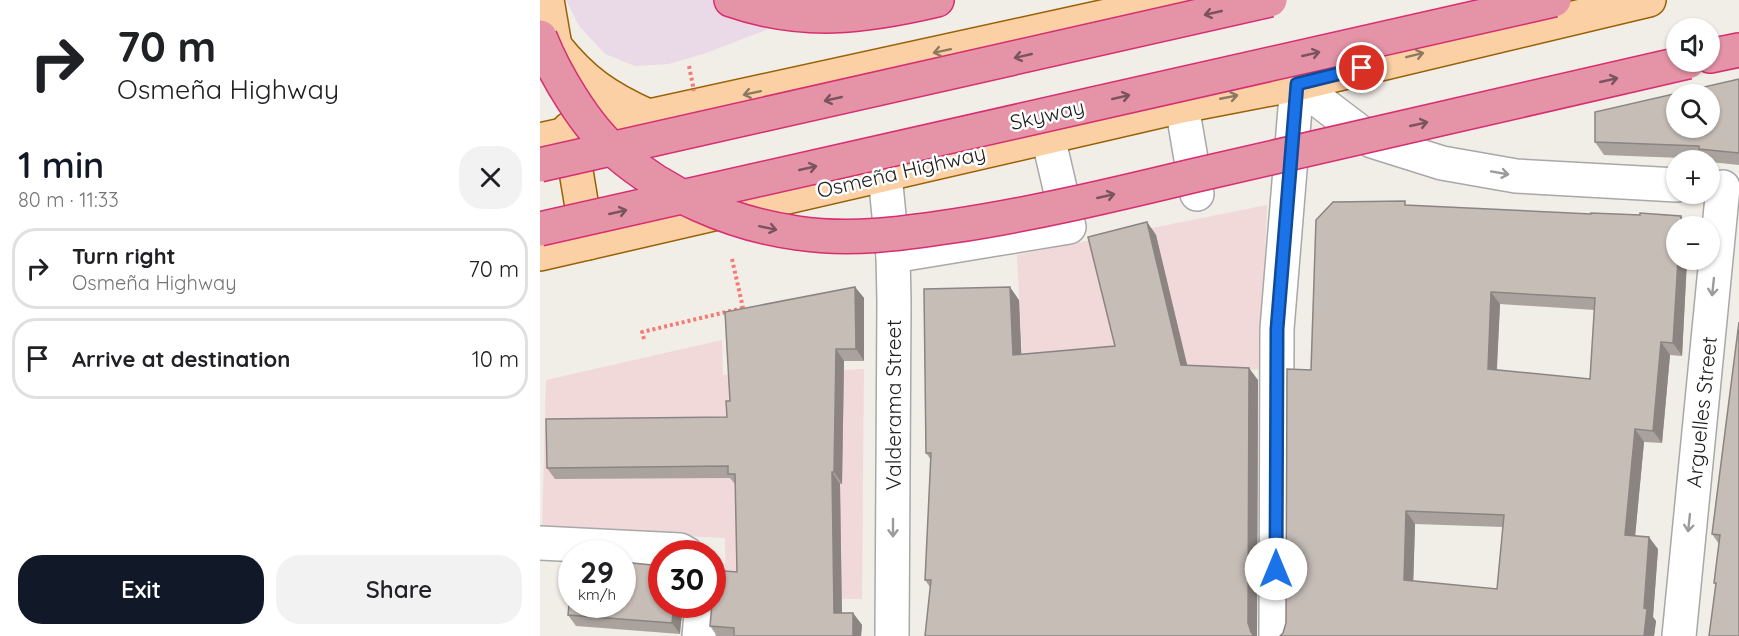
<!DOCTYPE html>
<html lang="en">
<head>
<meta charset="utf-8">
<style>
  :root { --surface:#fff; --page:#f2f2f2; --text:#202124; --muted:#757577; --line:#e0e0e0; --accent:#111827 }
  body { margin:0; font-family:Quicksand,sans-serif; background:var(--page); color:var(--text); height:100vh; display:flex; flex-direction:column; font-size:22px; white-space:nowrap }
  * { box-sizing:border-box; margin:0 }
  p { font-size:20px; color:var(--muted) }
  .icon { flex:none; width:33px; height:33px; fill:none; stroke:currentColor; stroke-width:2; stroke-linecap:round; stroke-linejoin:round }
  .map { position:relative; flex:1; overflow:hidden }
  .panel { display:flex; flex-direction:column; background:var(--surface); width:540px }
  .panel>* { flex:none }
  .guide { background:#fff; color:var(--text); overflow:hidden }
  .buttons { position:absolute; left:1126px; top:18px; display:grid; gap:12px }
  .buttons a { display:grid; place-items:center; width:54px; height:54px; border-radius:50%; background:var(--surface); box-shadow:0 2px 4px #0004; font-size:30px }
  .speed { position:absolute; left:18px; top:540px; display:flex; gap:12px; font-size:30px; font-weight:700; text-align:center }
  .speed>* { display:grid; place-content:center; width:78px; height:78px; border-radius:50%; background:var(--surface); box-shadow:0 2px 4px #0004; line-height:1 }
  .speed small { font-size:15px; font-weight:400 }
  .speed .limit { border:9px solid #d22; background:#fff; color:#111 }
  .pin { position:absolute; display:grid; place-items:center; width:51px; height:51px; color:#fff; margin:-26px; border:3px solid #fff; border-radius:50%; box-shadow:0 2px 6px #0007 }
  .me { position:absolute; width:66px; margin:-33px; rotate:0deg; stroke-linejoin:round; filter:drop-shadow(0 0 4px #0008) }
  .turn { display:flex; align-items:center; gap:21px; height:126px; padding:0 18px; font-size:27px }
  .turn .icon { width:78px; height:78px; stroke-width:2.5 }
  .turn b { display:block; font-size:42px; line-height:51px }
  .round { display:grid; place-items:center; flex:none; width:63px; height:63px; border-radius:24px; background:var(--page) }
  .head { display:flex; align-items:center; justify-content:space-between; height:102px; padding:0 18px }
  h1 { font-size:36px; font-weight:600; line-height:45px; color:var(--accent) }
  .cta { display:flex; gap:12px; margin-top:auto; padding:12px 18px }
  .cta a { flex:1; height:69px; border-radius:24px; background:var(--accent); color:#fff; font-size:24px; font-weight:600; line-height:69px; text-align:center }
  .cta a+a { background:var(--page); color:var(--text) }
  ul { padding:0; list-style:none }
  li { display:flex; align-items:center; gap:18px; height:81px; margin:0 12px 9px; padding:0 6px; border:3px solid var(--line); border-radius:24px }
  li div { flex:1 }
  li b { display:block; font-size:22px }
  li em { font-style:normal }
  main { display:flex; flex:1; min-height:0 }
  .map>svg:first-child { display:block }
</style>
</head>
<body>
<main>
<section class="panel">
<div class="guide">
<div class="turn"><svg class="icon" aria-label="right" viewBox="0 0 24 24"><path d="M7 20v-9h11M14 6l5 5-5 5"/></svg><div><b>70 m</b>Osmeña Highway</div></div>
</div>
<div class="head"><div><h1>1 min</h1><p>80 m · 11:33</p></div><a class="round"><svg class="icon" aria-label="close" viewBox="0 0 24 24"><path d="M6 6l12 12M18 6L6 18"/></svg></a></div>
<ul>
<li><svg class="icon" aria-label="right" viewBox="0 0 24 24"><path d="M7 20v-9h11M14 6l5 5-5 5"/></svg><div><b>Turn right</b><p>Osmeña Highway</p></div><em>70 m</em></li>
<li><svg class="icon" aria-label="arrive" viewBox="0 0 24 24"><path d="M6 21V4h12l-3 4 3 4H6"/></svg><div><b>Arrive at destination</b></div><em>10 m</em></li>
</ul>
<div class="cta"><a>Exit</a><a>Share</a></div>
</section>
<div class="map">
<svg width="1199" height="636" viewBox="0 0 1199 636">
  <rect width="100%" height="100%" fill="#f1eee8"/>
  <g fill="#f1d8d9">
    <polygon points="727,205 720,369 484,393 477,255"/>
    <polygon points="182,340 183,375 324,369 322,599 186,598 185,538 2,529 6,380"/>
  </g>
  <polygon fill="#eadae8" points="26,0 304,0 166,53 129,64 95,66 65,54 39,26"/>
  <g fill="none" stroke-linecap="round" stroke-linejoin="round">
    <defs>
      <g id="minor">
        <polyline points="757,84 832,141 902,163 976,176 1137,185"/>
        <polyline points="642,106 657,194"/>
        <polyline points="345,175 353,256 354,301 352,636"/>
        <polyline points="353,256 529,227 508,137"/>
        <polyline points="0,543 140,550 147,554"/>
        <polyline points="159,636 162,604"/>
        <polyline points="736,636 737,329 757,84"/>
        <polyline points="1139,636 1183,187"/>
      </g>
      <g id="major">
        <polyline points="7,0 19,69"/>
        <path d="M15 46C43 81 66 97 108 116"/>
        <polyline points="29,129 48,243"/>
        <polyline points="0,140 640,0"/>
        <polyline points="0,254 642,106 757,84 1109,0"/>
      </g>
      <g id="highway">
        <path d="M191 0C263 25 325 17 397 0"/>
        <polyline points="1170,56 1199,50"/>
      </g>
    </defs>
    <use href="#minor" stroke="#a8a8a8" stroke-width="36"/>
    <use href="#major" stroke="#9a6004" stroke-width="36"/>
    <use href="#highway" stroke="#d72d71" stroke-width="36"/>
    <polyline stroke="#f67a74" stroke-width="4" stroke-dasharray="3 3" stroke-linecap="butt" points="104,339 102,332 203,308"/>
    <use href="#minor" stroke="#fff" stroke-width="33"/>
    <use href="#major" stroke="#fad0a4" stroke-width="33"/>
    <use href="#highway" stroke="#e593a7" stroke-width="33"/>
    <defs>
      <g id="highway-bridge">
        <path d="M0 37C14 73 46 127 76 152 126 195 191 224 257 233 310 241 360 234 413 226 493 214 573 195 652 176 817 138 983 100 1148 62"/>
        <polyline points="0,165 730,0"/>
        <polyline points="0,229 1014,0"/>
      </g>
    </defs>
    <use href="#highway-bridge" stroke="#d72d71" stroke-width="36" stroke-linecap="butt"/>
    <g stroke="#f67a74" stroke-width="4" stroke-dasharray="3 3" stroke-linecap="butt">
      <polyline points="149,66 154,91"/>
      <polyline points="192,259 203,308"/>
    </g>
    <use href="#highway-bridge" stroke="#e593a7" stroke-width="33"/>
  </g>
  <g fill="#aaa39d" fill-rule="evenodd">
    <polygon points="1199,79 1199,165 1170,162 1170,160 1168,160 1167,159 1064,155 1055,142"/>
    <path d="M867 205 1137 260H1147L1142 356 1130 355 1122 443 1104 442 1095 536 1118 549 1113 617 1116 621 1114 636H740L743 633 746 623 771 370ZM960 304 1055 310 1050 379 957 370ZM875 524 963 527 957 589 873 581Z"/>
    <polygon points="607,222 616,235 647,365 718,380 717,636 390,587 385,580 391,460 386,453 479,300 481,354 575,346"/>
    <polygon points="315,287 324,298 324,361 304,361 302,484 300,484 302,613 313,613 322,625 321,636 177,636 170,626 197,572 195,484 190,478 15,479 7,468 187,417 190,401"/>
    <polygon points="1199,322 1176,586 1174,583 1179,544 1172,534"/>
    <polygon points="122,566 140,634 36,626 28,615"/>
  </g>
  <g fill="#8b8480">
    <polygon points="1141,216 1148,226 1140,226"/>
    <polygon points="607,222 616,235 650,377 641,365"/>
    <polygon points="1138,260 1147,260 1142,356 1133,343"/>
    <polygon points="315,287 324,298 324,361 316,349"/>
    <polygon points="470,287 479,300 482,368 473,355"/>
    <polygon points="951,292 960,304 956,381 948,369"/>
    <polygon points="1121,342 1130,355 1122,443 1113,431"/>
    <polygon points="296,349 304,361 302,484 294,472"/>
    <polygon points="709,368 718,380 717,636 713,636 711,632 708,623"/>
    <polygon points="1095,429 1104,442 1094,548 1085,535"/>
    <polygon points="292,472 300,484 302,625 294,613"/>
    <polygon points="866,511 875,524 873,592 864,580"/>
    <polygon points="1109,537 1118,549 1113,617 1116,621 1114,636 1104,636 1104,608"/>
    <polygon points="134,604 143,604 140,634 132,623"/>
    <polygon points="313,613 322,625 321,636 313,636"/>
  </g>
  <g fill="#c6bdb7" stroke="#8b8480" stroke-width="1.5" fill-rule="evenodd">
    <path d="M1199 79V153L1159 149V146L1055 142V112ZM1137 94H1170V128H1137Z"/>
    <path d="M865 201V205L1051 214V213L1100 215V213L1141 216 1140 226H1137V260H1138L1133 343 1121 342 1113 431 1095 429 1085 535 1109 537 1104 608 1107 609 1104 636H740L743 633 746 623 747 369 771 370 776 220 793 202ZM951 292 1055 298 1050 379 948 369ZM866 511 964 515 957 589 864 580Z"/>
    <polygon points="607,222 641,365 709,368 708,623 711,632 714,636 385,636 391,580 385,580 391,453 386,453 384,289 470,287 473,355 575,346 548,237"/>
    <polygon points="315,287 316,349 296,349 294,472 292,472 294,613 313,613 313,636 194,636 194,628 170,626 172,604 172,570 197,572 195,474 188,474 188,466 7,468 6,419 187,417 186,401 190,401 185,312"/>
    <polygon points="1199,322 1199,636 1169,636 1176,583 1174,583 1180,535 1172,534"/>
    <polygon points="82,562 122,566 122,604 134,604 132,623 28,615 32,572 32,604 82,604"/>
  </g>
  <defs><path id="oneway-shaft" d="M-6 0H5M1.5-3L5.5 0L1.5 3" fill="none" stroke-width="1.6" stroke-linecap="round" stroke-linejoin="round" transform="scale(1.5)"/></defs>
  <g stroke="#79545d">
    <use href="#oneway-shaft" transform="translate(673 13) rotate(167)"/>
    <use href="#oneway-shaft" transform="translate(771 54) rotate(-13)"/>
    <use href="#oneway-shaft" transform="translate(483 56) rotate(167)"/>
    <use href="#oneway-shaft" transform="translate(1069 80) rotate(-13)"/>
    <use href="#oneway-shaft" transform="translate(581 97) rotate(-13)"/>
    <use href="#oneway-shaft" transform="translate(293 99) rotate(167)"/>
    <use href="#oneway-shaft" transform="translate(879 124) rotate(-13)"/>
    <use href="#oneway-shaft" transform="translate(268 168) rotate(-13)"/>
    <use href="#oneway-shaft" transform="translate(566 196) rotate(-13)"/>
    <use href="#oneway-shaft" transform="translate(78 212) rotate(-13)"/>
    <use href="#oneway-shaft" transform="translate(228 228) rotate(12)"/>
  </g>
  <g stroke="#8e7862">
    <use href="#oneway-shaft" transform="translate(402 51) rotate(168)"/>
    <use href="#oneway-shaft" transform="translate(875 55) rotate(-14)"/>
    <use href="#oneway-shaft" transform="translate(212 93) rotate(168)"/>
    <use href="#oneway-shaft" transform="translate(689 97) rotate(-11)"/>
  </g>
  <g stroke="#9b9b9b">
    <use href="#oneway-shaft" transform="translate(960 173) rotate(10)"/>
    <use href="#oneway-shaft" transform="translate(1173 287) rotate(96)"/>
    <use href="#oneway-shaft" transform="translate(1149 523) rotate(96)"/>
    <use href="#oneway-shaft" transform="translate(353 528) rotate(90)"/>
  </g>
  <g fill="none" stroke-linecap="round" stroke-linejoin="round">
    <defs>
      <polyline id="route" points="736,569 737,329 757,84 822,68"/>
    </defs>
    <use href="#route" stroke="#114b97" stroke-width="15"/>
    <use href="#route" stroke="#1a73e8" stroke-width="10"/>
  </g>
  <g text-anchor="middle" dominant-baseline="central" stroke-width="5" stroke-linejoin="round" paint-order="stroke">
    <g font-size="21" fill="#212121" stroke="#fff">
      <text transform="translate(507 114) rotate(-13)">Skyway</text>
      <text transform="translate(361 171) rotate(-13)">Osmeña Highway</text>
      <text transform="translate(353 405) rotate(-90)">Valderama Street</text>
      <text transform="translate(1161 412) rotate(-84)">Arguelles Street</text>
    </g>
  </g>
</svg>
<div class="buttons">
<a><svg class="icon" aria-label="sound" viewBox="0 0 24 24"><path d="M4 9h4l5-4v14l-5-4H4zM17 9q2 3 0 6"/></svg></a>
<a><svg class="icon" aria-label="search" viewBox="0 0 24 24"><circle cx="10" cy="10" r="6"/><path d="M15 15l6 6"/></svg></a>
<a>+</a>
<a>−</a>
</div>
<div class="speed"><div>29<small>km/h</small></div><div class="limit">30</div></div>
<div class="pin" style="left:822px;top:68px;background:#d93025"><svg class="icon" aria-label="arrive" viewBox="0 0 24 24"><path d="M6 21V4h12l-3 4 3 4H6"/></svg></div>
<svg class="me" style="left:736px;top:569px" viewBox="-20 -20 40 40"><circle r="19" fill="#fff"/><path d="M0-13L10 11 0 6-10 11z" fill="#1a73e8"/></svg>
</div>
</main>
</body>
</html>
